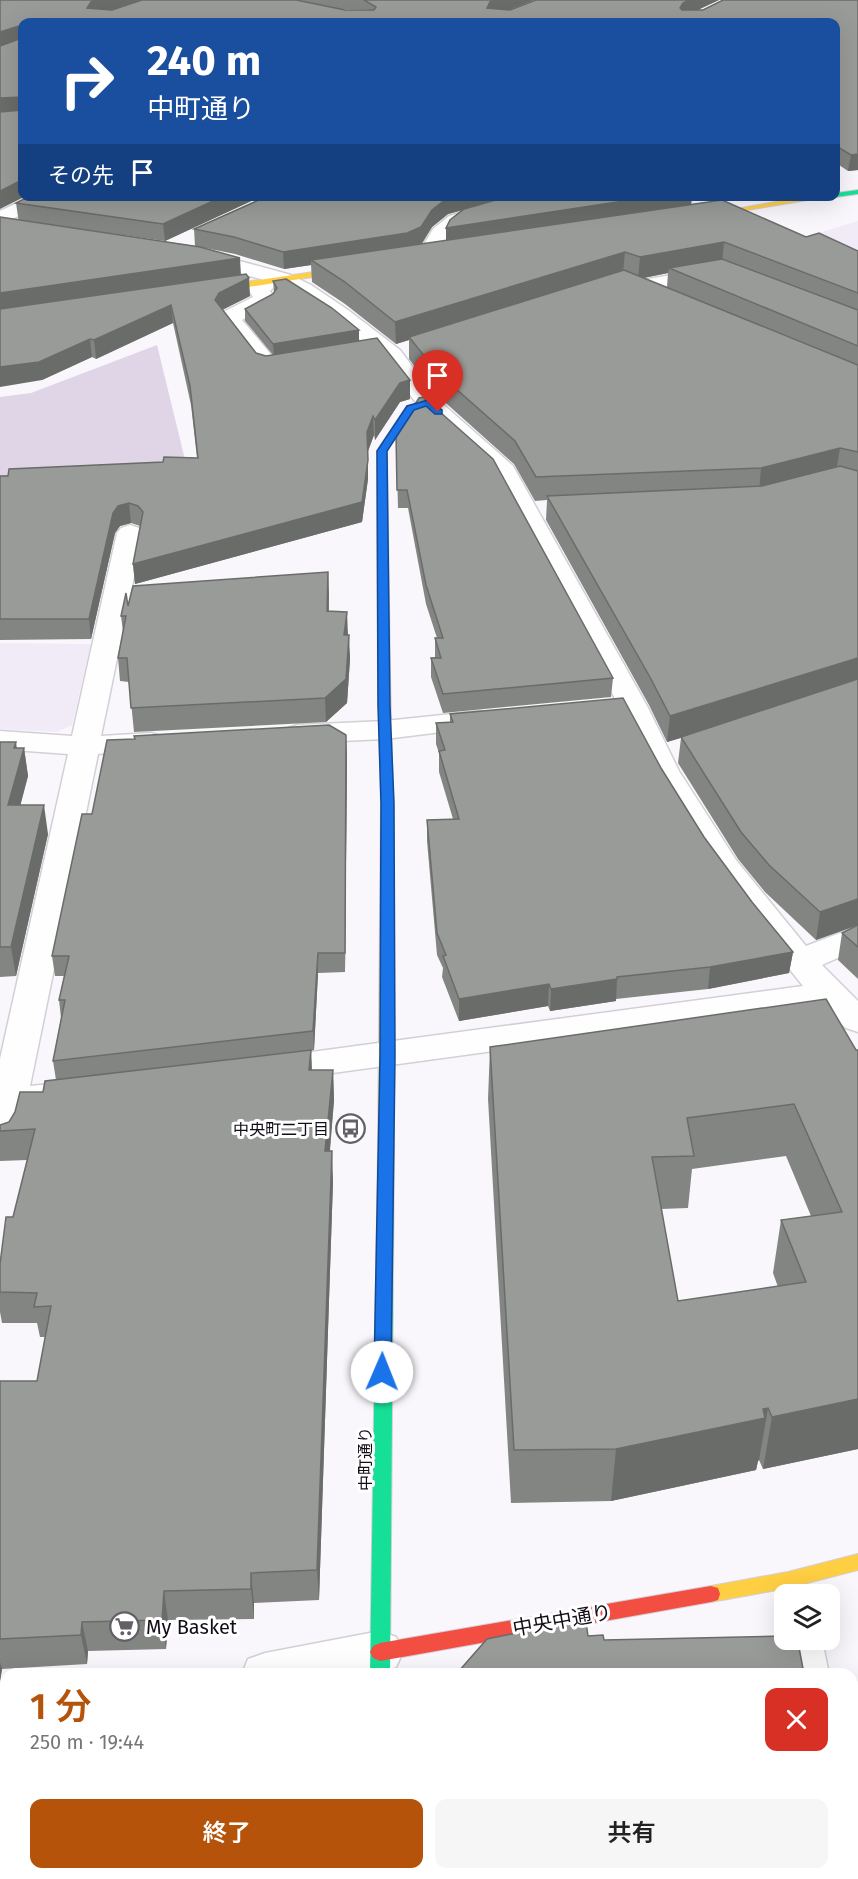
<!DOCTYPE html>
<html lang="ja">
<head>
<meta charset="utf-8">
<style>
  :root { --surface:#fff; --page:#f6f6f6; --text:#222; --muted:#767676; --accent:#b45309 }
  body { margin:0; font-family:"Fira Sans","Noto Sans JP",sans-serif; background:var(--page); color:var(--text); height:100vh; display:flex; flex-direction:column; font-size:22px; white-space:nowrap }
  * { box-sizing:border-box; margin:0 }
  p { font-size:20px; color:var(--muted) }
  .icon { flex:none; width:33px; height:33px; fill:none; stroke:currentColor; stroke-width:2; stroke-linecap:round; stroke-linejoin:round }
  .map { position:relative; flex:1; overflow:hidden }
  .sheet { position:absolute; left:0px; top:1668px; width:858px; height:212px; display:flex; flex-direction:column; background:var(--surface); border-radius:18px 18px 0 0; box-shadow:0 6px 24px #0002 }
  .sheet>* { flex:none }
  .top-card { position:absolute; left:18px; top:18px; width:822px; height:183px; border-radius:12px; box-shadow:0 6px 24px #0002; background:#1a4fa0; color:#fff; overflow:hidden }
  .controls { position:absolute; left:774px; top:1584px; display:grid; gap:12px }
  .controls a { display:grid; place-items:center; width:66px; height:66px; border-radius:12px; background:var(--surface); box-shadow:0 6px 24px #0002; font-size:30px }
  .pin { position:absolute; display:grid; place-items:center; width:51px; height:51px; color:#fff; margin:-62px -26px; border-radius:50% 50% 50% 0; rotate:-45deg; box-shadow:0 0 6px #0007 }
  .pin .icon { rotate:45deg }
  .me { position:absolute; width:66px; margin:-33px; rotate:1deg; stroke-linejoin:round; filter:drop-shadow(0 0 4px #0008) }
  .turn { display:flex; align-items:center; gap:21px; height:126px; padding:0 30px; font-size:27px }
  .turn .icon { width:78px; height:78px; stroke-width:2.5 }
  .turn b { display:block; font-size:42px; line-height:51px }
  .then { display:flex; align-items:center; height:57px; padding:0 30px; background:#0003; gap:12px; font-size:22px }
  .round { display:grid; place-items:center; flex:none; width:63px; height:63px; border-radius:12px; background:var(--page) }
  .overview { display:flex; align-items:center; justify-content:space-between; height:102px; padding:0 30px }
  h1 { font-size:36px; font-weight:600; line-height:45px; color:var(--accent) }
  .primary-button { display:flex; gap:12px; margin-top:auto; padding:12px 30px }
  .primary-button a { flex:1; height:69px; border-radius:12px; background:var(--accent); color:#fff; font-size:24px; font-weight:600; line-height:69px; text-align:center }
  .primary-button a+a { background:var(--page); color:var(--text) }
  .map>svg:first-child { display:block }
</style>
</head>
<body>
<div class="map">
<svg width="858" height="1879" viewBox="0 0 858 1879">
  <rect width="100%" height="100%" fill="#f9f7fb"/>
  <g fill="#f1eaf7">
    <polygon points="858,221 858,251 818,233"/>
    <polygon points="0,643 91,644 72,725 57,732 0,729"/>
  </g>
  <polygon fill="#dfd5e7" points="157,345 188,472 0,486 0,397 31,393"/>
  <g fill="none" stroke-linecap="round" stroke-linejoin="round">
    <defs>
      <g id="street">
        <polygon points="32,196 58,196 56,200 0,224 0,211"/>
        <polygon points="520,196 552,196 550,200 463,224 448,236 438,254 413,265 399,265 396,261 399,257 423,246 433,229 449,216"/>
        <path d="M196 249 291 275 311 285 348 310 400 350 436 398 513 466 647 706 679 771 736 860 806 946 858 926V949L822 965 858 1001V1032L846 1028 822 1006 267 1082 254 1079 249 1070 254 1061 267 1058 803 986 713 873 649 771 619 706 494 475 420 408 384 360 334 318 297 293 273 282 275 286 270 291 275 299 272 303 242 320 273 357 298 353 306 355 309 360 306 365C291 368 274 373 259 370L218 318 221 313 253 297 247 287 250 283 264 280 189 259 186 255 189 251Z"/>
        <polygon points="712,268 719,270 722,274 719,278 637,293 630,291 627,287 630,283 637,281"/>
        <polygon points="130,525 139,528 143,533 101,736 151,733 161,736 166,742 161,748 98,754 30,1086 61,1083 74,1087 79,1096 74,1105 24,1112 18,1142 13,1151 0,1155 0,1059 68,754 0,749 0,731 72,736 117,533 121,528"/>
        <polygon points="480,711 490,714 494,720 490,726 385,739 298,743 288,740 283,734 288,728 298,725 385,721"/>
        <polygon points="783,1625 784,1625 784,1640 822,1640 829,1674 783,1674 776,1640"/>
        <polygon points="380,1631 396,1637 403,1652 396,1667 380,1673 242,1674 248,1659 265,1653"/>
        <polygon points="6,1702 6,1746 0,1748 0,1704"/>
        <polygon points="852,1853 858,1856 858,1879 818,1879 817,1874 852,1874"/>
      </g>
      <g id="fast">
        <polygon points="858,190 858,194 836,197 833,196 836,196 836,193"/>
        <polygon points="428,400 431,401 431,405 413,410 387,451 390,676 384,679 378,676 377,451 407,406"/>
        <polygon points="386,1143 391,1144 394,1148 390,1674 370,1674 378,1148 381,1144"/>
      </g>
      <g id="slow">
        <polygon points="810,196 832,196 699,218 695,216"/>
        <polygon points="354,266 358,268 357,270 204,294 200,291 204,288"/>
        <polygon points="384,673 390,676 393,803 394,1148 391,1152 381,1152 378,1148 381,803 378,676"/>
        <polygon points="858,1554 858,1570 788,1588 711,1602 704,1600 702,1594 704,1588 711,1586 788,1572"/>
        <rect x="369" y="1874" width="20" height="5"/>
      </g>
      <polygon id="jam" points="711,1586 718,1588 720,1594 718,1600 711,1602 380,1661 373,1658 370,1652 373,1646 380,1643"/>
    </defs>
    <use href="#street" stroke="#d3cfd7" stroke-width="3"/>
    <use href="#fast" stroke="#d3cfd7" stroke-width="2"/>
    <use href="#slow" stroke="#d3cfd7" stroke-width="2"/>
    <use href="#jam" stroke="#d3cfd7" stroke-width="2"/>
    <use href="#street" fill="#fefefe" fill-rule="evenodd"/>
    <use href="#fast" fill="#16e098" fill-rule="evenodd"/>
    <use href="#slow" fill="#ffcf43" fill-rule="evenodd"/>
    <use href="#jam" fill="#f24e42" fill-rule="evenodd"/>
  </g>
  <g fill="#838583" fill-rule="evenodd">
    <polygon points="0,0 534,0 509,10 510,10 536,0 719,0 698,10 858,0 858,170 848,171 836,163 836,22"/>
    <path d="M262 196 165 241 87 230 195 246 194 229 268 196 692 205 806 237 858 251V925L816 940 765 892 738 859 678 763 681 738 667 742 649 705 546 520 547 500 535 501 514 464 438 396 409 359V340L396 344 345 304 312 282 311 265 284 269 235 254 205 248 241 274 250 296 222 310 256 353 266 356 273 355 245 321V309L273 294 274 292 273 281 359 330V341L410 380V399L400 402 375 440 374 435 368 451V479L362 522 135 584 133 564 140 526 131 523 120 526 115 533 91 639 0 640V476L163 462 197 458 191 405 173 323 96 359 92 357 42 380 16 203ZM464 210 446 241 422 244 432 227 448 214ZM668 273 667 287 644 278Z"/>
    <polygon points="396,434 613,678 611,697 443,713 431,677 431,658 435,657 435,638 437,638 426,604 408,508 398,508"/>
    <polygon points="328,572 329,611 348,635 350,659 347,703 326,722 134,732 129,682 120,681 118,658 123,632 121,616 128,606"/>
    <polygon points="450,714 661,768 704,837 752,902 793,952 789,973 708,989 616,999 616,1001 550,1011 548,1006 459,1021 442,977 443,968 437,955 427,841 427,820 453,819 439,772 439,753 436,744 436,723 450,722"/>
    <polygon points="0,742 17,748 24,748 28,776 20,805 48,834 16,976 0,977"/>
    <polygon points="347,753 345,972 318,973 314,1050 311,1051 312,1070 333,1070 334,1100 330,1151 333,1181 319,1600 254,1603 254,1619 168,1620 166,1649 88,1651 87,1664 2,1669 0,1681 0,1381 37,1381 45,1337 40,1337 37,1323 2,1323 0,1312 0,1264 13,1217 27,1160 0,1161 0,1125 9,1122 56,1080 53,1061 61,1018 59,1000 64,976 55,976 52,956 92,814"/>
    <polygon points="858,925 858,979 838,960 842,933"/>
    <path d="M490 1047 858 1050V1449L763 1469 759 1460 758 1461 756 1470 611 1501 511 1503 488 1099ZM786 1156 811 1216 781 1220 773 1273 778 1287 678 1301 661 1209 688 1208 692 1169Z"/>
    <polygon points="6,1874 320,1874 320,1879 0,1879"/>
    <polygon points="507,1874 838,1874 839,1879 507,1879"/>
  </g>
  <g fill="#6a6c6a">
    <polygon points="98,0 144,0 89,22 87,8 91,2"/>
    <polygon points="497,0 534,0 490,17 487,8 490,2"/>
    <polygon points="689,0 719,0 682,17 680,8 683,3"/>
    <polygon points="22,25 22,40 0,47 0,32"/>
    <polygon points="22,97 22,112 0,114 0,98"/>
    <polygon points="838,147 836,163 836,148"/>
    <polygon points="858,154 858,170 848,171 851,155"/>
    <polygon points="22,180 22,196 26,196 0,209 0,191"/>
    <polygon points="224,196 262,196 165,241 163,224"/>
    <polygon points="450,196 510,196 448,214 432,227 421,244 311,260 311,265 284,269 283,252 432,210"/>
    <polygon points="657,196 692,196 691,208 446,245 446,228"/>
    <polygon points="724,242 722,264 669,268 668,273 638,279 640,257"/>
    <polygon points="625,252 623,274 409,337 409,340 396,344 395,322"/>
    <polygon points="240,258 241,276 0,312 0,293"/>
    <polygon points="249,278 250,296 220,311 215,300 219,293"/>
    <polygon points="171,305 173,323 96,359 94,340"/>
    <polygon points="359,330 359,342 274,356 273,344"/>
    <polygon points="90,339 92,357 42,380 0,387 0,367"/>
    <polygon points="410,380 410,399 400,402 375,440 375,420 400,383"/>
    <polygon points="373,416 374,435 368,451 368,479 362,522 135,584 133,564 367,432"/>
    <polygon points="840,448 836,472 759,492 761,468"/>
    <polygon points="129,503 131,523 120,526 115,533 91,639 89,619 113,513 118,506"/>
    <polygon points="328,572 329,595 328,635 327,611"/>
    <polygon points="347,612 348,635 345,659 344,635"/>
    <polygon points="349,635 350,659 347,703 326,722 325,698"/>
    <polygon points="858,658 858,683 667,742 670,716"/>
    <polygon points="346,735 347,753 345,972 345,953"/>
    <polygon points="16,742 19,765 24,748 28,776 13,834 8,805 14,748"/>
    <polygon points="44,805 48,834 16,976 11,947"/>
    <polygon points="858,899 858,925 816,940 820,912"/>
    <polygon points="793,952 789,973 708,989 710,967"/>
    <polygon points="318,953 318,973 314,1050 313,1031"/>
    <polygon points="617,979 616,1001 550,1011 551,989"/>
    <polygon points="549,984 548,1006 459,1021 459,999"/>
    <polygon points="311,1050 312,1079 309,1070"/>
    <polygon points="333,1070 334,1100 327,1181 325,1151"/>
    <polygon points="332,1151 333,1181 319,1600 317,1570"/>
    <polygon points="858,1399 858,1449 763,1469 772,1417"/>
    <polygon points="768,1408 759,1460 758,1461 756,1470 611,1501 616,1449"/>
    <polygon points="251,1573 254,1603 254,1619 251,1589"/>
    <polygon points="164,1591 168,1620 166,1649 162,1620"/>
    <polygon points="82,1622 88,1651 87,1664 81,1635"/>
    <polygon points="0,1662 2,1669 0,1681"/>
  </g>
  <g fill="#989b98" stroke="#6a6c6a" stroke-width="1.5" fill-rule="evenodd">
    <polygon points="0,0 98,0 91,2 87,8 112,10 142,0 296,0 345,10 374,10 376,7 364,0 497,0 490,2 487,8 510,10 536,0 689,0 683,3 680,8 682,10 703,10 723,0 858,0 858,154 851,155 838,147 836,148 836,22 22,22 22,180 0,191 0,112 22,110 22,97 0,98 0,46 22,38 22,25 0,32"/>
    <polygon points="30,196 224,196 163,224 16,203"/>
    <polygon points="268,196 450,196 432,210 421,227 407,233 283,252 234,237 194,229"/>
    <polygon points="510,196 657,196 446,228 450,220 464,209"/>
    <polygon points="722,200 806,237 819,233 858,251 858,293 724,242 640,257 625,252 395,322 345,282 311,260"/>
    <polygon points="0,217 200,247 240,258 0,293"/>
    <polygon points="722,259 858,310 858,346 669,268"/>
    <polygon points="624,270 858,365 858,452 840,448 761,468 536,477 515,441 438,373 409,337"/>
    <polygon points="246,274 249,278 219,293 215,300 256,353 266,356 377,338 410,380 400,383 375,420 373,416 367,432 368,460 362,502 133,564 143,512 138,506 129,503 118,506 113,513 89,619 0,619 0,476 8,476 9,469 163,462 164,457 198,458 190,386 171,305 94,340 90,339 39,362 0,367 0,309"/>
    <polygon points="286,279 332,308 359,330 273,344 245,309 273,294 277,288 273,281"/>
    <polygon points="423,397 493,459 613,678 443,694 431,658 441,658 435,638 443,638 426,585 407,490 397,490 396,434 419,398"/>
    <polygon points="840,466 858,471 858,658 670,716 651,679 547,496 762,486"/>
    <polygon points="328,572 327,611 347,612 344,635 349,635 346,679 325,698 131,708 127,658 118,658 126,616 121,616 126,593 128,606 133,586"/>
    <polygon points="858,679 858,899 820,912 769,865 741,832 681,737"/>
    <polygon points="623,698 661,768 704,837 752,902 793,952 710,967 617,977 617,979 551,989 549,984 459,999 443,956 446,955 437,933 427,820 459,819 439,751 445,750 436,723 453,722 450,714"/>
    <polygon points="329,725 346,735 345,953 318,953 313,1031 53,1061 65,1000 59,1000 69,956 52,956 82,814 92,814 107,740 135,739 134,736"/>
    <polygon points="0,742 16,742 14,748 24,748 8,805 44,805 11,947 0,947"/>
    <polygon points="858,925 858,947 842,933"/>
    <path d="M826 999 856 1050H858V1399L772 1417 768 1408 763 1409 765 1418 616 1449 514 1450 490 1047ZM794 1104 842 1212 781 1220 806 1282 678 1301 652 1157 694 1156 687 1118Z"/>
    <polygon points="311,1050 309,1070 333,1070 325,1151 332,1151 317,1570 251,1573 251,1589 164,1591 162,1620 82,1622 81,1635 0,1639 0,1381 37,1381 51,1306 34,1307 37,1293 0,1292 0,1264 6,1217 13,1217 35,1129 0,1131 0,1125 9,1122 15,1112 20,1092 43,1092 45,1081"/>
    <polygon points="586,1622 588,1636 603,1635 604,1640 784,1636 784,1640 788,1640 789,1641 798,1642 804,1674 460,1674 459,1671 487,1639 564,1623"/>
    <polygon points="0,1758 6,1758 6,1874 313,1874 313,1879 0,1879"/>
    <polygon points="510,1874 838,1874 839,1879 511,1879"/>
  </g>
  <polygon fill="#1a73e8" stroke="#114b97" stroke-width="1.5" points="428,400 442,410 442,414 435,414 426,406 414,410 387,451 390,706 394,803 395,1056 391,1372 388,1377 382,1379 376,1377 374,1372 380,1056 381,803 378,706 377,451 407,406"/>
  <defs>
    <symbol id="bus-ring" viewBox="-11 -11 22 22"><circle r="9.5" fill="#fff" stroke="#645f67" stroke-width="1.5"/><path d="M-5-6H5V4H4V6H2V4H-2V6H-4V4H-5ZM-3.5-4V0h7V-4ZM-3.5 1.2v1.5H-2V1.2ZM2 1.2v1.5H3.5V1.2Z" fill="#645f67"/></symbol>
    <symbol id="supermarket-ring" viewBox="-11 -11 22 22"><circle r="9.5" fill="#fff" stroke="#645f67" stroke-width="1.5"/><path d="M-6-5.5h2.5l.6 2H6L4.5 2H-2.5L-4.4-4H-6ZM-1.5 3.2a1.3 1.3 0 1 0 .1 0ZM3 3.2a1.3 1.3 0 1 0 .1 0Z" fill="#645f67"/></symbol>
  </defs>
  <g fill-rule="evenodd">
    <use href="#bus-ring" x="334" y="1112" width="33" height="33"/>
    <use href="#supermarket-ring" x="108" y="1610" width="33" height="33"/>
  </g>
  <g text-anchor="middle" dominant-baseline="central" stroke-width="6" stroke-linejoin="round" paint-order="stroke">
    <g font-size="16" fill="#130d18" stroke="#fff" text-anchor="end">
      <text x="329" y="1129">中央町二丁目</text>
    </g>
    <g font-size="16" fill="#130d18" stroke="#fff">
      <text transform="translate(365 1459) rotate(-90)">中町通り</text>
    </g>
    <g font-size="20" fill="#130d18" stroke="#fff">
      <text transform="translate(562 1620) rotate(-10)">中央中通り</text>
    </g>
    <g font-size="20" fill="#130d18" stroke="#fff" text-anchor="start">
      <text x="146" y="1627">My Basket</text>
    </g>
  </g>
</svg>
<div class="controls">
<a><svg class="icon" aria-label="layers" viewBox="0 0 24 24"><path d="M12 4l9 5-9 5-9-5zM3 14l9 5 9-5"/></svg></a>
</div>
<div class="pin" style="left:438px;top:412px;background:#d93025"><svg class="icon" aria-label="arrive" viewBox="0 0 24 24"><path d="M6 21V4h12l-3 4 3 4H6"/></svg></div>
<svg class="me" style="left:382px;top:1372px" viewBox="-20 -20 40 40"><circle r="19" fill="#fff"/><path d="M0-13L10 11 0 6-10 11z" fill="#1a73e8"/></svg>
<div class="top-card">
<div class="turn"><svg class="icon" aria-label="right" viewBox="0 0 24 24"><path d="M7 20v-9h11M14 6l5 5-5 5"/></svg><div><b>240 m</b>中町通り</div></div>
<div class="then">その先<svg class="icon" aria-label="arrive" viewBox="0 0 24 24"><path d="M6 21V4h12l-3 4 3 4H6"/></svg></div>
</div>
<section class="sheet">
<div class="overview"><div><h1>1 分</h1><p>250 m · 19:44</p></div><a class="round" style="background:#d93025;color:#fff"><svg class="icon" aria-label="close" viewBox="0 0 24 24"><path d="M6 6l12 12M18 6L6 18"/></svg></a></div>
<div class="primary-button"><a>終了</a><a>共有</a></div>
</section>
</div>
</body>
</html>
